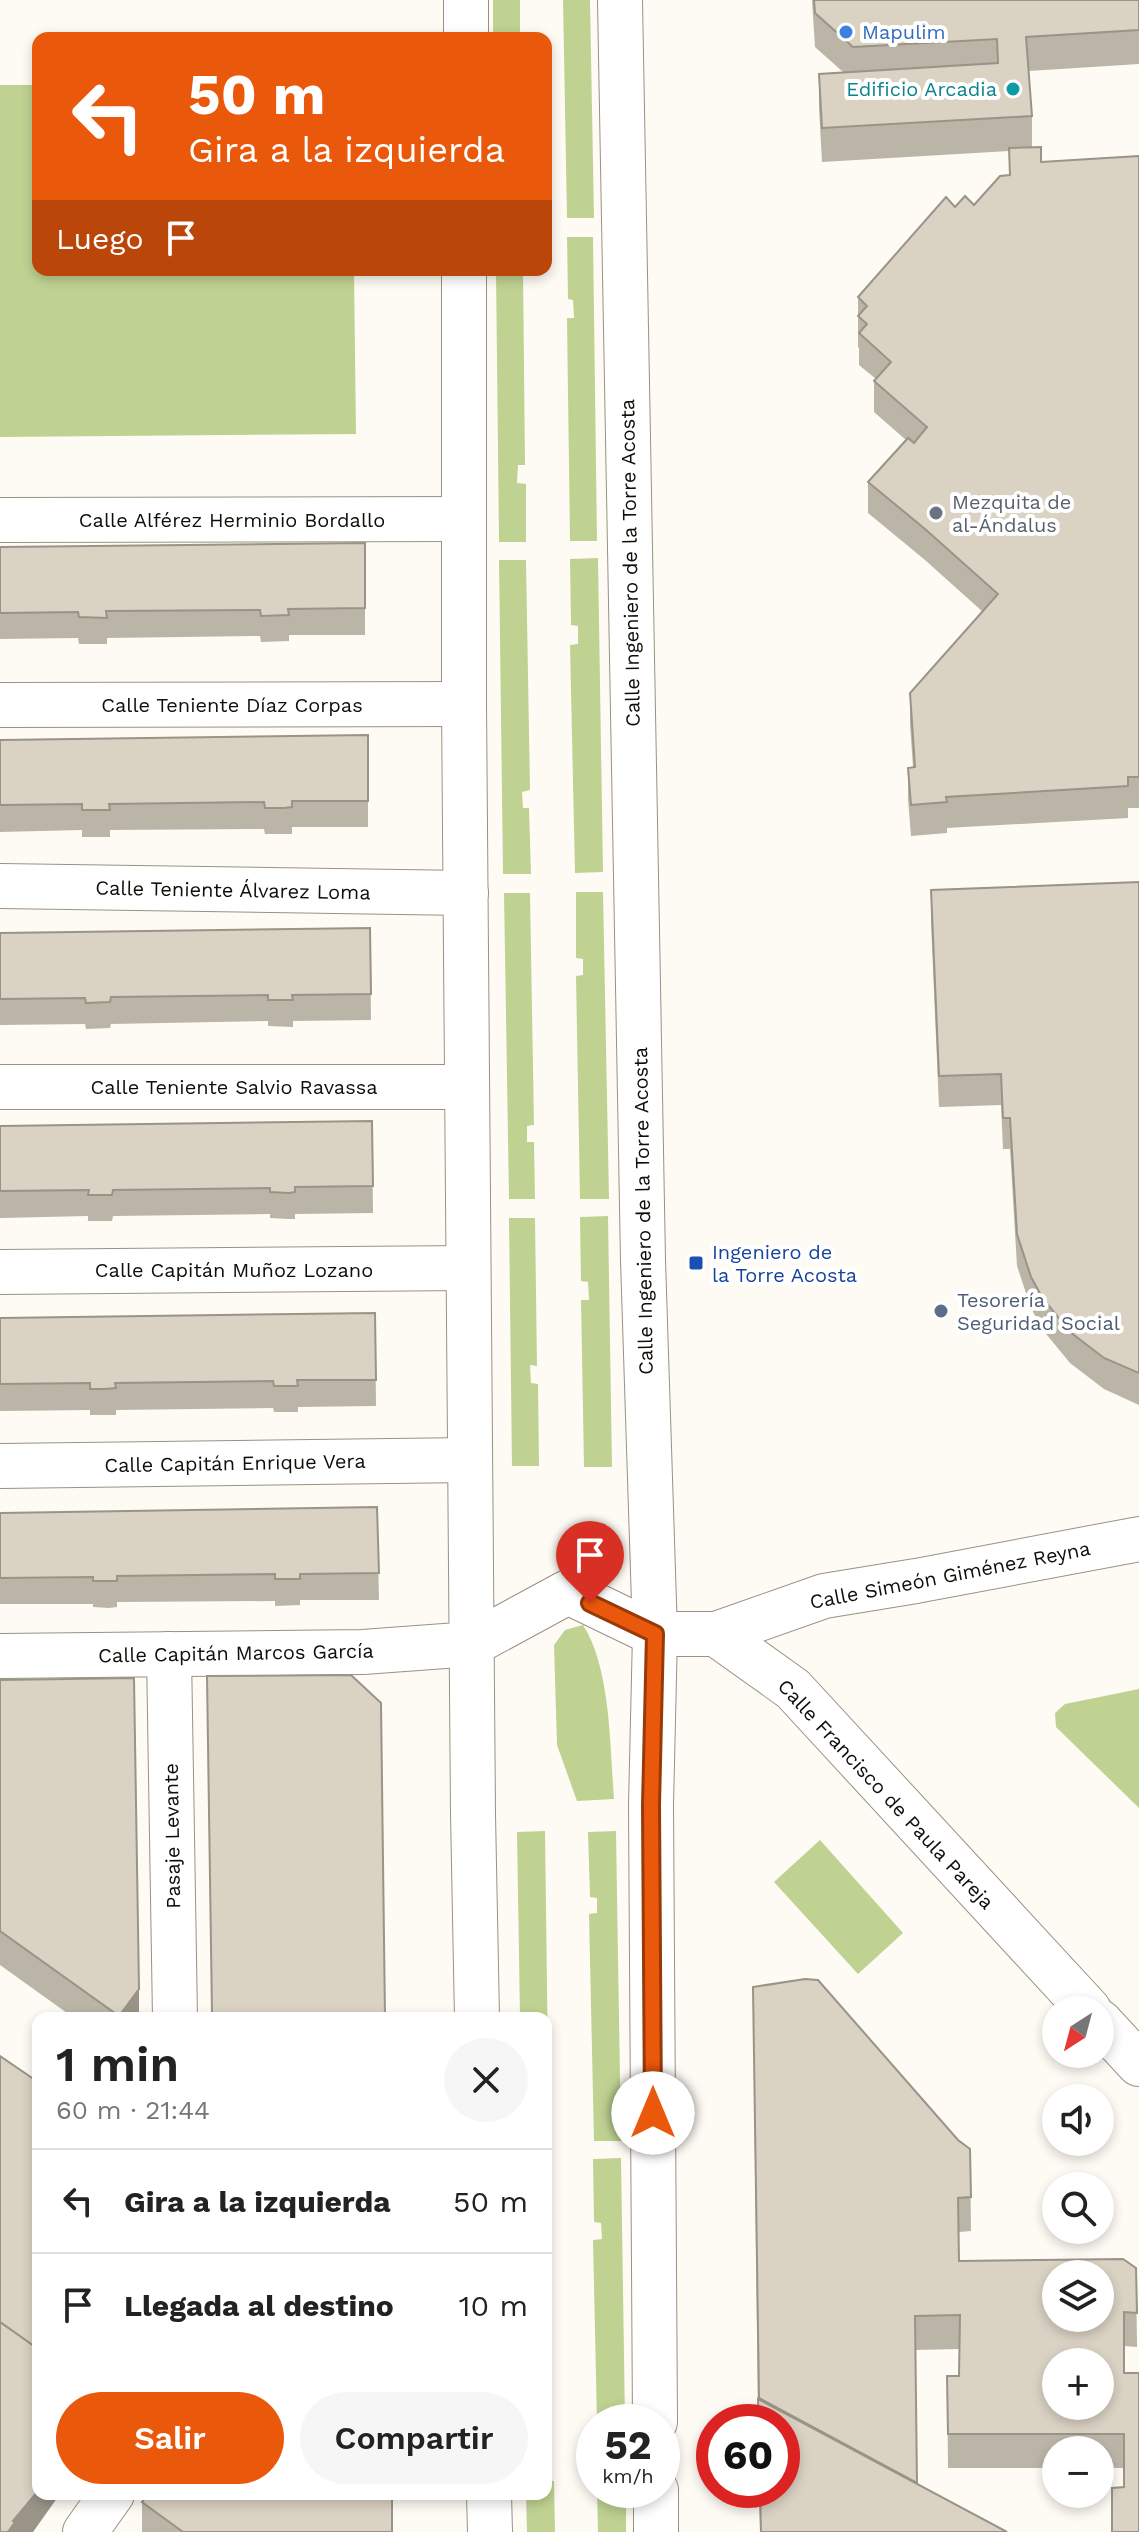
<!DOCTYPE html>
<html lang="es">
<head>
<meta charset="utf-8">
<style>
  :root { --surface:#fff; --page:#f6f6f6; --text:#222; --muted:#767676; --line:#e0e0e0; --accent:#ea580c }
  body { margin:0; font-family:"Work Sans",sans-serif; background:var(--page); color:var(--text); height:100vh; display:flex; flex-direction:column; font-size:30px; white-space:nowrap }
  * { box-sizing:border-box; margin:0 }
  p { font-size:26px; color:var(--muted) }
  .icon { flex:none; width:44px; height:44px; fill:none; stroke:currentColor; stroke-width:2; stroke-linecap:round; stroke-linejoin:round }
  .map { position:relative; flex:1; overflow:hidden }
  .sheet { position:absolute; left:32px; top:2012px; width:520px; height:488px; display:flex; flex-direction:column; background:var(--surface); border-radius:16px; box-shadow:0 4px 12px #0003 }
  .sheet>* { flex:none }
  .guide { position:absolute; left:32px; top:32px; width:520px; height:244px; border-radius:16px; box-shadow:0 4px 12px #0003; background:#ea580c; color:#fff; overflow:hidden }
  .needle { width:52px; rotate:216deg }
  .tools { position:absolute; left:1042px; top:1996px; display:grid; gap:16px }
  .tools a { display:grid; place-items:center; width:72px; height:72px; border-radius:50%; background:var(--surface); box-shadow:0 4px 12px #0003; font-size:40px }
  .speed { position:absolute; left:576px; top:2404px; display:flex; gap:16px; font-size:40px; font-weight:700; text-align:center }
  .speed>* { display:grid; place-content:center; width:104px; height:104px; border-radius:50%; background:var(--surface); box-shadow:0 4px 12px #0003; line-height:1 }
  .speed small { font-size:20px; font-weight:400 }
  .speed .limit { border:12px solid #d22; background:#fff; color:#111 }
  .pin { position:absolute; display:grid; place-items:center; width:68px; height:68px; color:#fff; margin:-82px -34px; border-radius:50% 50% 50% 0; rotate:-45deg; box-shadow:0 0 8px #0007 }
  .pin .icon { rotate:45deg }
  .me { position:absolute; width:88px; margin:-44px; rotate:0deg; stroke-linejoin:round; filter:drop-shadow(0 0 6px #0008) }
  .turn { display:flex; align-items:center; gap:28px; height:168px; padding:0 24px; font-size:36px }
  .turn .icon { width:104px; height:104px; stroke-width:2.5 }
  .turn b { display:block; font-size:56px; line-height:68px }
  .then { display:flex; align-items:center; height:76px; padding:0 24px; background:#0003; gap:16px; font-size:30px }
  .round { display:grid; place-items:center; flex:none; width:84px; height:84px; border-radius:42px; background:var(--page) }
  .overview { display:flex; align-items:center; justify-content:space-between; height:136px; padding:0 24px }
  h1 { font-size:48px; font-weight:600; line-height:60px }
  .button { display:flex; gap:16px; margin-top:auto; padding:16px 24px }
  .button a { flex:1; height:92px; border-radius:48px; background:var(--accent); color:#fff; font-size:32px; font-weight:600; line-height:92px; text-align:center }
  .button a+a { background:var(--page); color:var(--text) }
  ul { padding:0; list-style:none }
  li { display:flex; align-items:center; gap:24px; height:104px; padding:0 24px; border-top:2px solid var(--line) }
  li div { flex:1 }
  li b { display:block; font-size:30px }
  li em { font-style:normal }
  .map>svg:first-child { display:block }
</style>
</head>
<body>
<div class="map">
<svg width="1139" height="2532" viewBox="0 0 1139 2532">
  <rect width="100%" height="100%" fill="#fefbf5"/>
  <g fill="#bfd292">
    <rect x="493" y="0" width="27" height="38"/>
    <polygon points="563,0 590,0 594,218 567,218"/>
    <polygon points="0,85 38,85 38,270 354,270 356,434 0,437"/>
    <polygon points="567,237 593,237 597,541 570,541 567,318 574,318 573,300 568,299"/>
    <polygon points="496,270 523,270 525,465 518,465 517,483 526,484 526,542 499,542"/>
    <polygon points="598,558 603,872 575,873 570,645 578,644 578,626 571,625 570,559"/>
    <polygon points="499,560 526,560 530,790 522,792 523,808 529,808 531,874 503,874"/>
    <polygon points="576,892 603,892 609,1199 580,1199 576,976 583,975 583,959 576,958"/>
    <polygon points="504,893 530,893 534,1125 527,1126 527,1142 534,1142 535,1199 509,1199"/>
    <polygon points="608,1216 612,1467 584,1467 581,1300 589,1300 588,1282 581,1281 580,1217"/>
    <polygon points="509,1218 535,1218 537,1366 530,1365 531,1383 538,1384 539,1466 512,1466"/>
    <path d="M583 1625C611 1668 610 1749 614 1799L577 1801 557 1745 554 1645 565 1630Z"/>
    <polygon points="1139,1689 1139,1808 1056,1727 1055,1713 1065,1704"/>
    <polygon points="545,1831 548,2062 546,2062 546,2018 520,2018 517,1832"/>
    <polygon points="616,1831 621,2141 594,2141 589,1914 597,1913 597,1898 590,1897 588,1832"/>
    <polygon points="820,1840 903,1933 858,1974 774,1882"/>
    <polygon points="621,2158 625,2422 597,2422 593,2240 602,2239 601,2223 594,2222 593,2159"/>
    <polygon points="546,2159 548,2159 552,2388 546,2389"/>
    <polygon points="546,2481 554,2481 555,2532 527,2532 526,2494 546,2494"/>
    <polygon points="597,2490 626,2490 626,2532 598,2532"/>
  </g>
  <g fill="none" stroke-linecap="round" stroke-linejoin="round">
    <defs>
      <g id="minor">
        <polyline points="0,520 463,519"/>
        <polyline points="0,705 464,704"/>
        <polyline points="0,886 466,893"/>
        <polyline points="0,1087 467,1087"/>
        <polyline points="0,1272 468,1268"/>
        <polyline points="0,1466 470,1460"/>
        <polyline points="655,1634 716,1634 793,1689 1089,2010"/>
        <polyline points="716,1634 824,1596 916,1581 1139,1539"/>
        <polyline points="169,1654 175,2018"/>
        <polyline points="0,1656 363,1652 472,1644"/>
        <polyline points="1100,2022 1139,2064"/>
        <polyline points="85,2532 112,2494"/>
      </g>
      <g id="major">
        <polyline points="620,0 643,1260 655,1634 651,1805 655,2422"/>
        <polyline points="466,38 466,0"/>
        <polyline points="464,270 464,704 473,1814 477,2018"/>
        <polyline points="472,1644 568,1592 655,1634"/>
        <polyline points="656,2490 656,2532"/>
        <polyline points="489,2494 490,2532"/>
      </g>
    </defs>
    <use href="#minor" stroke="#999183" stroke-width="46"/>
    <use href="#major" stroke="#999183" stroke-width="46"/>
    <use href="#minor" stroke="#fff" stroke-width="44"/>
    <use href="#major" stroke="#fff" stroke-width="44"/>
  </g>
  <g fill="#bbb5a8" fill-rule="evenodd">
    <polygon points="812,0 1139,0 1139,64 1029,71 1032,116 1032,147 1041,162 1139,156 1139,808 1128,808 1128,818 947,828 947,833 911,836 908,799 908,768 913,767 910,724 910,693 983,612 925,560 868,513 868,482 906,440 874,412 874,381 876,379 859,365 859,348 858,347 858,297 955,207 974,205 1009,176 1009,151 822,162 819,108 819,74 843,72 815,47"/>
    <polygon points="365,543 365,635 289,635 289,641 261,642 260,636 107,638 107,644 79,644 78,638 0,639 0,547"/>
    <polygon points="368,735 368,827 292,827 292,834 265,834 264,829 110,830 110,837 82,837 82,830 0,832 0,740"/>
    <polygon points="1139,882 1139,1405 1104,1389 1070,1363 1042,1329 1031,1308 1017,1266 1010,1149 1003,1149 1001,1105 939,1107 931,922 931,890"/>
    <polygon points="370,928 371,1020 293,1021 293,1027 268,1026 268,1021 111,1024 110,1028 86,1029 85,1024 0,1025 0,933"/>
    <polygon points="372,1121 373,1213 295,1214 295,1219 289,1219 270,1218 270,1214 113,1216 112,1221 88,1221 88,1216 0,1218 0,1126"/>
    <polygon points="375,1313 376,1406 298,1407 298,1412 274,1412 273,1408 116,1410 116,1415 90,1415 90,1410 0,1411 0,1318"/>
    <polygon points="377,1507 379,1600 300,1600 300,1605 275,1606 275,1601 117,1602 117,1607 109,1608 93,1607 93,1604 0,1604 0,1513"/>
    <polygon points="0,1680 139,2018 74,2018 0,1965"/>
    <path d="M805 1979 818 1980 958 2140 970 2149 971 2231 959 2232V2261L1123 2259 1136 2268 1137 2347 1124 2346V2373H1139V2532H1112V2488L1124 2487V2468H1100V2450H1056V2468H948L947 2376H959V2349L915 2350 917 2484 1007 2532H760L759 2490H782V2422H758L753 1987ZM1056 2274H1100V2318H1056ZM1056 2362H1100V2406H1056Z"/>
    <polygon points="142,2502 392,2532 142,2532"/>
  </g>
  <g fill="#999388">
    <polygon points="139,1989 139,2018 119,2018 119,2016"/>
    <polygon points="38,2491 38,2494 60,2494 33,2532 8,2532 13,2521"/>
  </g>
  <g fill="#dad2c3" stroke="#999388" stroke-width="2" fill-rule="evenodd">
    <polygon points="814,0 1139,0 1139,30 1026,37 1032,116 822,128 819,74 998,63 997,39 853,47 815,13"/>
    <polygon points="1041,147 1041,162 1139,156 1139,777 1128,777 1128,786 946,797 947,802 911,805 908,768 915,767 910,693 998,594 925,529 868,482 908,438 914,443 927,427 874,381 891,362 859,333 867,324 858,316 867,306 858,297 946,197 955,207 965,196 974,205 1000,176 1010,175 1009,148"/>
    <polygon points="365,543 365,608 288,609 289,615 261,616 260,610 106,611 107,618 79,617 78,612 0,613 0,547"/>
    <polygon points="368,735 368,801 292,801 292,807 284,808 265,808 264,802 109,804 110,810 82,810 82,804 0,805 0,740"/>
    <polygon points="1139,882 1139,1373 1104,1358 1070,1332 1042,1297 1031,1277 1017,1234 1010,1118 1003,1118 1001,1074 939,1076 931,890"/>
    <polygon points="370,928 371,994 292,995 293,1000 268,1000 268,995 111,997 110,1002 86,1003 85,998 0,999 0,933"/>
    <polygon points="372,1121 373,1186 295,1187 295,1192 289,1193 270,1192 270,1188 113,1190 112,1195 88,1195 89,1190 0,1191 0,1126"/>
    <polygon points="375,1313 376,1380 297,1380 298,1386 274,1386 273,1381 115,1383 116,1388 104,1389 90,1389 90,1383 0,1384 0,1318"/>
    <polygon points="377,1507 379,1573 300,1574 300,1579 275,1579 275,1574 117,1576 117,1581 93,1581 93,1577 0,1578 0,1513"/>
    <polygon points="351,1675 381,1703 385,2018 208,2018 212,2014 207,1676"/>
    <polygon points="134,1678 139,1989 119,2016 0,1931 0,1680"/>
    <path d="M805 1979 818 1980 958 2140 970 2149 971 2197 958 2198 959 2261 1123 2259 1136 2268 1137 2313 1124 2312V2373H1139V2532H1112V2488L1124 2487V2434H948L947 2376H959L960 2315 915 2316 917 2483 759 2398 753 1987ZM1056 2274H1100V2318H1056ZM1056 2362H1100V2406H1056Z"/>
    <polygon points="0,2056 38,2082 38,2349 0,2322"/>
    <polygon points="0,2322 38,2349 38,2491 13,2521 15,2522 8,2532 0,2532"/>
    <polygon points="758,2399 1007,2532 761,2532 760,2490 782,2490 782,2422 759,2422"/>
    <polygon points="148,2494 392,2494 392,2532 183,2532 142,2502"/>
  </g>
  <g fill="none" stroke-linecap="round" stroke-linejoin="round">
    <defs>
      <polyline id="route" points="590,1603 655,1634 651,1805 653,2113"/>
    </defs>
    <use href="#route" stroke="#983908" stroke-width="20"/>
    <use href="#route" stroke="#ea580c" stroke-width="14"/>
  </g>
  <circle fill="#3f7fe0" stroke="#fff" stroke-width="3" cx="846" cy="32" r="8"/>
  <circle fill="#0f9aa8" stroke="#fff" stroke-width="3" cx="1013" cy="89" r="8"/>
  <circle fill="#6b7280" stroke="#fff" stroke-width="3" cx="936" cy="513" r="8"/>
  <rect fill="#1a4fb4" stroke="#fff" stroke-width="3" x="688" y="1255" width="16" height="16" rx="4"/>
  <circle fill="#5c6f8a" stroke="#fff" stroke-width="3" cx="941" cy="1311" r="8"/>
  <g text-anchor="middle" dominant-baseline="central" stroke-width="8" stroke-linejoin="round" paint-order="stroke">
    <g font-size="20" fill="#366cbe" stroke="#fff" text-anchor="start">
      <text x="862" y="32">Mapulim</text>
    </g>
    <g font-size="20" fill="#0d838f" stroke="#fff" text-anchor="end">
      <text x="997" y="89">Edificio Arcadia</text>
    </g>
    <g font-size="20" fill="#5b616d" stroke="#fff" text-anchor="start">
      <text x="952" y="502">Mezquita de<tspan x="952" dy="23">al-Ándalus</tspan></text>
    </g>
    <g font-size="20" fill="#100e09" stroke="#fff">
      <text x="232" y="520">Calle Alférez Herminio Bordallo</text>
      <text transform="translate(630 563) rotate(-91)">Calle Ingeniero de la Torre Acosta</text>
      <text x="232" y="705">Calle Teniente Díaz Corpas</text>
      <text transform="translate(233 890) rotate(1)">Calle Teniente Álvarez Loma</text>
      <text x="234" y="1087">Calle Teniente Salvio Ravassa</text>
      <text transform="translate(643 1211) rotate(-91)">Calle Ingeniero de la Torre Acosta</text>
      <text x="234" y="1270">Calle Capitán Muñoz Lozano</text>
      <text transform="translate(235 1463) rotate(-1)">Calle Capitán Enrique Vera</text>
      <text transform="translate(950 1575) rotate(-11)">Calle Simeón Giménez Reyna</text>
      <text transform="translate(236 1653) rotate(-1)">Calle Capitán Marcos García</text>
      <text transform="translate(886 1794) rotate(47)">Calle Francisco de Paula Pareja</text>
      <text transform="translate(172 1836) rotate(-91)">Pasaje Levante</text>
    </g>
    <g font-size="20" fill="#164399" stroke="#fff" text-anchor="start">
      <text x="712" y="1252">Ingeniero de<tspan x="712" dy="23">la Torre Acosta</tspan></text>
    </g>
    <g font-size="20" fill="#4e5e75" stroke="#fff" text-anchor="start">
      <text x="957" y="1300">Tesorería<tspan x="957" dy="23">Seguridad Social</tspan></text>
    </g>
  </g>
</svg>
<div class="tools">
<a><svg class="needle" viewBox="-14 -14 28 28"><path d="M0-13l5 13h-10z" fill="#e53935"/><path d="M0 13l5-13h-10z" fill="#767676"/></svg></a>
<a><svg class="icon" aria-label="sound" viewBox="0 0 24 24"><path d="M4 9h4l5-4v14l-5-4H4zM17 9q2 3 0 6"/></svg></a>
<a><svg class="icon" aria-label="search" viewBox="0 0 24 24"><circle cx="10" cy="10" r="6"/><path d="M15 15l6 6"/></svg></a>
<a><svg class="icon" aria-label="layers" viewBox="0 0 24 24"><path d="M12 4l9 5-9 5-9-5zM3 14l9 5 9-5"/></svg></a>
<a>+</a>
<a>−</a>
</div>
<div class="speed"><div>52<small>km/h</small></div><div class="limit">60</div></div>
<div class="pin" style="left:590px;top:1603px;background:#d93025"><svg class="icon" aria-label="arrive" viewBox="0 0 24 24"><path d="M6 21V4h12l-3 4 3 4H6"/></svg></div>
<svg class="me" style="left:653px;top:2113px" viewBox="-20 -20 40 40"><circle r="19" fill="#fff"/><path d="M0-13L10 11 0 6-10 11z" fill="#ea580c"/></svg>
<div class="guide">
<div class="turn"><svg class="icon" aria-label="left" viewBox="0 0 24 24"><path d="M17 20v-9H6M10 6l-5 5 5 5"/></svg><div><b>50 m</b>Gira a la izquierda</div></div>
<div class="then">Luego<svg class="icon" aria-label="arrive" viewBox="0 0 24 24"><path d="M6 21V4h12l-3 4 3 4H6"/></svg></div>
</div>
<section class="sheet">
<div class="overview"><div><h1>1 min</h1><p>60 m · 21:44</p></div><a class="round"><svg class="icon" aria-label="close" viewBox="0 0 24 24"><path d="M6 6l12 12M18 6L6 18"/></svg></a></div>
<ul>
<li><svg class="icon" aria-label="left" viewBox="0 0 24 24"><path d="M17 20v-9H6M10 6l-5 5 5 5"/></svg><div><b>Gira a la izquierda</b></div><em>50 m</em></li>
<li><svg class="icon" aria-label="arrive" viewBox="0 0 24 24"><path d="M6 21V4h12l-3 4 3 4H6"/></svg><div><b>Llegada al destino</b></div><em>10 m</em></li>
</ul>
<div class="button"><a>Salir</a><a>Compartir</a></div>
</section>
</div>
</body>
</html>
